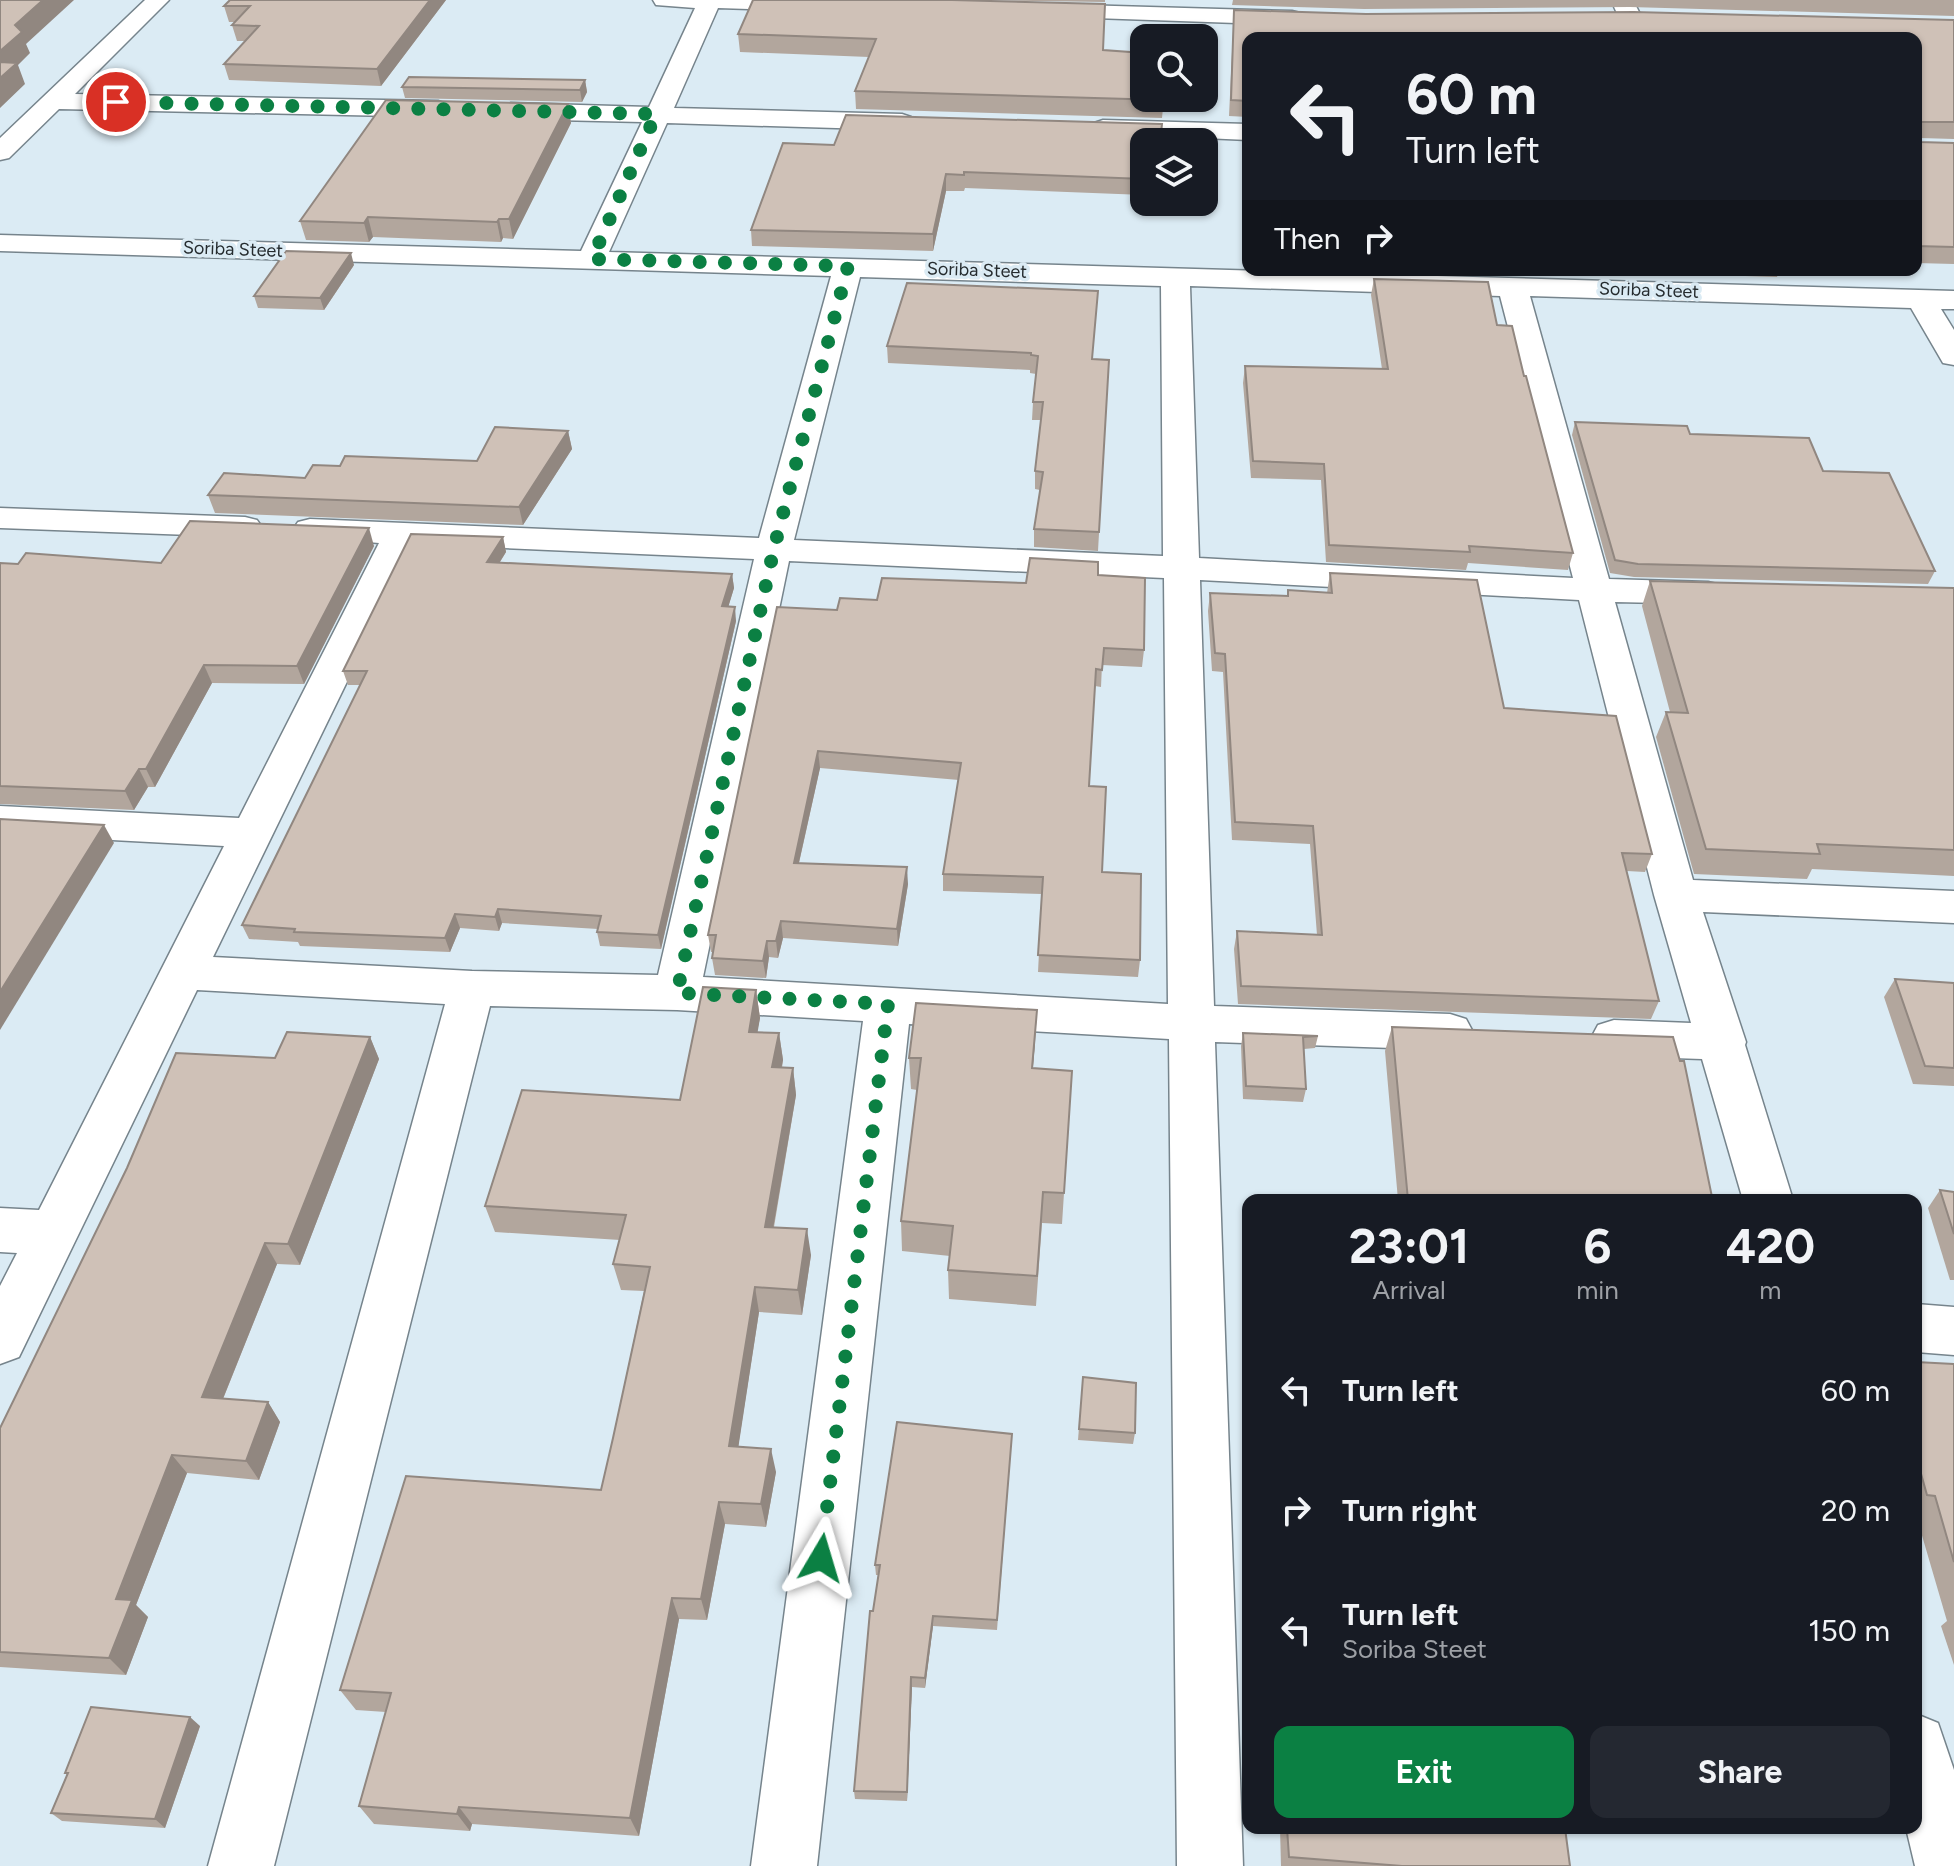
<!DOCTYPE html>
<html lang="en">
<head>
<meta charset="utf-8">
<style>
  :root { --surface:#171b24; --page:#242831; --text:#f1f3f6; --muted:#9ea1a6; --accent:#0b8043 }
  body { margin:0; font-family:Figtree,sans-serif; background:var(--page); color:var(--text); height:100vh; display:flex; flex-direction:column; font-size:30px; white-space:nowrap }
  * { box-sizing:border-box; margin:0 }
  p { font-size:26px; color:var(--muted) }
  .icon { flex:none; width:44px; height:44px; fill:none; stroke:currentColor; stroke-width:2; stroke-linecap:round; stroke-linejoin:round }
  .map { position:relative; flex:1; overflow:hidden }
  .details { position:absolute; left:1242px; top:1194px; width:680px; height:640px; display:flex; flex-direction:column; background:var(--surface); border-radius:16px; box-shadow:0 2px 6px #0004 }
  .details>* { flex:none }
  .banner { position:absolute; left:1242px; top:32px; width:680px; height:244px; border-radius:16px; box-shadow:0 2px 6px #0004; background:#171b24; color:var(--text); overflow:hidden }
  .fabs { position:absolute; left:1130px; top:24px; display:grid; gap:16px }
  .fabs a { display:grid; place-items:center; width:88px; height:88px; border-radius:16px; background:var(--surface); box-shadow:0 2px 6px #0004; font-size:40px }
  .pin { position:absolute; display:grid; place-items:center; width:68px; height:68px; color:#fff; margin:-34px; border:4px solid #fff; border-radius:50%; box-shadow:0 2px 8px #0007 }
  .me { position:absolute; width:88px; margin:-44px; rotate:7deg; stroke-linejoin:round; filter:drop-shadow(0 0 6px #0008) }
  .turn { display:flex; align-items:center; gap:28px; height:168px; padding:0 32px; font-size:36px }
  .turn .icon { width:104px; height:104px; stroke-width:2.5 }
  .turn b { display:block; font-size:56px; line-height:68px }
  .then { display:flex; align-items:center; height:76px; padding:0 32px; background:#0003; gap:16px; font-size:30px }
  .eta { display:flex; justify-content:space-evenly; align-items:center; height:136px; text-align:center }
  .eta b { font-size:48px; font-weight:700; line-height:56px }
  .action { display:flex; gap:16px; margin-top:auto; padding:16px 32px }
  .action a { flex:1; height:92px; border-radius:16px; background:var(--accent); color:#fff; font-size:32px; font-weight:700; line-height:92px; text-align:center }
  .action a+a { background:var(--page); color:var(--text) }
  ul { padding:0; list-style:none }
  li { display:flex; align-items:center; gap:24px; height:120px; padding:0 32px }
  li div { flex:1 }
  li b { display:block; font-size:30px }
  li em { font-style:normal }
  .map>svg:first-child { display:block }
</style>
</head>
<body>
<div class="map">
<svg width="1954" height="1866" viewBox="0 0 1954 1866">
  <rect width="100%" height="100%" fill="#dbebf4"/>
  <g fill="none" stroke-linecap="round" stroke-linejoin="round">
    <defs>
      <g id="street">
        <polygon points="145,0 169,0 75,94 438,101 447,104 451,109 447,114 438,117 59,109 9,158 0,160 0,138"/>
        <path d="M653 0H821L823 4 820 9 812 11 718 8 674 108 902 114 911 117 915 122 911 127 902 130 667 123 609 252 1954 291V309H1941L1954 330V365L1943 363 1911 308 1530 296 1609 579 1708 582 1721 585 1726 593 1721 601 1708 604 1615 602 1693 880 1954 891V923L1703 912 1746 1042 1745 1045 1793 1200H1743L1702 1059 1614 1056 1598 1051 1591 1038 1598 1025 1614 1020 1691 1023 1654 895 1579 600 1200 580 1214 1006 1450 1014 1466 1019 1473 1032 1466 1045 1450 1050 1215 1042 1243 1866H1177L1169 1039 909 1024 817 1866H751L863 1021 677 1010 490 1006 274 1866H208L445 1004 197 990 19 1357 0 1364V1286L17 1253 0 1252V1208L39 1210 224 846 0 834V806L239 818 379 543 298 536 293 529 298 522 310 519 759 538 831 276 0 251V235L581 251 642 122 511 119 502 116 498 111 502 106 511 103 649 107 695 8 656 5ZM860 277 1161 286 1163 556 794 540ZM1190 286 1500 296 1573 578 1199 558ZM414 544 754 559 658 975 472 971 213 957ZM789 561 1164 578 1168 1004 703 977Z"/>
        <polygon points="1611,0 1633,0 1652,38 1628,38"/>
        <polygon points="1045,4 1292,11 1300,13 1304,18 1300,23 1292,25 1037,16 1033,11 1037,6"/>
        <polygon points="1103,120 1248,124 1248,140 1094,133 1090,128 1094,123"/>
        <polygon points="0,508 245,517 257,520 262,527 257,534 245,537 0,528"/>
        <polygon points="1916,1304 1954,1307 1954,1355 1916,1352"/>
        <polygon points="1916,1714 1938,1723 1954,1770 1954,1866 1915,1866 1906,1828 1916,1828"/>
      </g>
    </defs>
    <use href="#street" stroke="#76848c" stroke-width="3"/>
    <use href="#street" fill="#fff" fill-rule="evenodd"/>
  </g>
  <g fill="#b2a69d">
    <polygon points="230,0 446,0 381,86 229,80 224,64 245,41 237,41 232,25 235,22 229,22 224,6"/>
    <polygon points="753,0 1103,50 1164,98 1162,118 856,109 855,91 869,57 740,52 738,34"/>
    <polygon points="968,0 1105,0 1105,2"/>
    <polygon points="1233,0 1954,0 1954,16 1630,7 1364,9 1232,5"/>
    <polygon points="1234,10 1366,14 1954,20 1954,139 1920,138 1920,142 1954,143 1954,264 1916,263 1916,38 1248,38 1248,117 1229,116"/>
    <polygon points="585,80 587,92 582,102 405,98 402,87"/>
    <polygon points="568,104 571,123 513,239 503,238 501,242 373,237 369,242 306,240 300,221"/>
    <polygon points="1144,142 1144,195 965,188 964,191 946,191 933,251 752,246 751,230 834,145"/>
    <polygon points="354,265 324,310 258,308 254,296"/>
    <polygon points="1368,270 1480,270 1479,274"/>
    <polygon points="1618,270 1779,270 1777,277 1619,272"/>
    <polygon points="1374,279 1497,325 1524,376 1573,553 1568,570 1468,563 1466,570 1326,562 1321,480 1251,478 1243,383 1245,366 1382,369 1371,295"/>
    <polygon points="907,283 1093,359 1109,360 1098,551 1034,547 1034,529 1040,490 1035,489 1035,471 1041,420 1032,420 1033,402 1036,374 1030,373 1030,370 888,363 887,346"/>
    <polygon points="1575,422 1690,434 1823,471 1935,571 1928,584 1634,577 1610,573 1572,435"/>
    <polygon points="568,431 572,449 523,525 215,513 208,495 305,478 340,466 477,461"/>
    <polygon points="503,537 506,552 500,562 732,574 734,588 728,607 736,621 661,949 600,946 597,932 598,929 502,923 499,931 460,928 450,952 300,946 298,942 249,939 242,925 360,685 348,685 343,671"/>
    <polygon points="374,546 304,684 212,683 155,787 148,787 134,810 0,804 0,563 18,564 161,563"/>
    <polygon points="1330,573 1504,708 1652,854 1645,872 1627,871 1659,1001 1651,1019 1238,1004 1234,949 1237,931 1317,935 1310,844 1232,840 1223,672 1212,671 1208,611 1210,593 1287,596 1288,590 1327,593"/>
    <polygon points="1098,575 1144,650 1142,667 1102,665 1101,687 1095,686 1089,786 1102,872 1140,960 1138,977 1038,972 1042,894 943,891 943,874 959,780 820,768 799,863 908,884 898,946 783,938 778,958 769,957 766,978 715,975 712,958 713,952 711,952 708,935 837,610 877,600"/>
    <polygon points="1650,581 1954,588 1954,876 1812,869 1807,879 1694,874 1656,737 1666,712 1670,712 1642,606"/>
    <polygon points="1895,979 1954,983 1954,1086 1913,1084 1884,997"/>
    <polygon points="756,990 760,1018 757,1032 779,1033 783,1060 782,1068 793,1068 796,1095 774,1227 811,1255 802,1315 759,1312 738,1447 776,1472 766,1527 725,1524 707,1620 679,1619 639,1836 472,1824 470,1831 374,1824 359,1806 386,1712 356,1710 340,1690 601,1490 613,1438 644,1291 621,1290 613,1264 620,1240 495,1232 485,1206 680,1100"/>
    <polygon points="1392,1027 1712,1197 1719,1200 1398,1200 1385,1051"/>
    <polygon points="1243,1033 1318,1036 1315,1048 1304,1049 1306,1089 1303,1102 1243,1099 1241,1046"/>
    <polygon points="370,1037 379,1059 300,1265 277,1264 223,1399 268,1402 280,1422 259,1480 187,1473 136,1605 148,1617 126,1675 0,1667 0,1428"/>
    <polygon points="1035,1042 1033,1068 1064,1193 1062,1224 1042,1223 1036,1306 949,1299 948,1270 950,1256 902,1251 901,1221 917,1090 911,1089 909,1058"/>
    <polygon points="1940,1190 1954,1192 1954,1280 1950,1280 1928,1208"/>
    <polygon points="1916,1362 1954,1364 1954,1665 1941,1626 1947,1621 1916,1515"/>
    <polygon points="1083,1377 1135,1433 1133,1444 1078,1440"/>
    <polygon points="1012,1434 997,1630 933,1626 925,1688 912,1687 907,1801 855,1799 854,1791 873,1611 879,1575 876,1575 875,1565"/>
    <polygon points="200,1726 165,1828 62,1821 51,1813 67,1775 65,1773"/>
    <polygon points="1280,1828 1565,1828 1570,1866 1281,1866"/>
  </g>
  <g fill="#918780">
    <polygon points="43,0 74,0 26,44 30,53 18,65 25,84 0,108 0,51 15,25"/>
    <polygon points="430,0 446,0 381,86 377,69"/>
    <polygon points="585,80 587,92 582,102 580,90"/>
    <polygon points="568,104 571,123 513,239 509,219"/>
    <polygon points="946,174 946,191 933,251 933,234"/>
    <polygon points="368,217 373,237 369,242 364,223"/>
    <polygon points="499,219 503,238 501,242 497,222"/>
    <polygon points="351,253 354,265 324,310 320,298"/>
    <polygon points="568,431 572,449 523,525 519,507"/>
    <polygon points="369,528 374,546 304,684 297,666"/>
    <polygon points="503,537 506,552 491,576 487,562"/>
    <polygon points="732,574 734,588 724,621 722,606"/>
    <polygon points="735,607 736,621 661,949 658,935"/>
    <polygon points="204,665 212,683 155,787 146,769"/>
    <polygon points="818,751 820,768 795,880 794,863"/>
    <polygon points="139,769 148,787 134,810 125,791"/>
    <polygon points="104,825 114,843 0,1030 0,992"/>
    <polygon points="907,867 908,884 898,946 897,929"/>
    <polygon points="498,909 502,923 499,931 495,917"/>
    <polygon points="455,914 460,928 450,952 445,938"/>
    <polygon points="781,921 783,938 778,958 776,941"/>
    <polygon points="767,941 769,957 766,978 763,961"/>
    <polygon points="756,990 760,1018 753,1059 749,1032"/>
    <polygon points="1037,1010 1035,1042 1030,1100 1032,1068"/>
    <polygon points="779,1033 783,1060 776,1094 772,1067"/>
    <polygon points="370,1037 379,1059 300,1265 288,1244"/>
    <polygon points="793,1068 796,1095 769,1252 765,1227"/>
    <polygon points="807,1229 811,1255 802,1315 798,1290"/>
    <polygon points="265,1243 277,1264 216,1416 202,1397"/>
    <polygon points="755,1287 759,1312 735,1469 729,1446"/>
    <polygon points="268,1402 280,1422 259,1480 246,1461"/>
    <polygon points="771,1449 776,1472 766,1527 761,1504"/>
    <polygon points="172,1455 187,1473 136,1605 148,1617 126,1675 109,1658 116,1599"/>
    <polygon points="719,1502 725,1524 707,1620 701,1599"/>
    <polygon points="672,1598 679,1619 639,1836 630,1818"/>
    <polygon points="933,1616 933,1626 925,1688 925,1678"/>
    <polygon points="911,1677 912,1687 907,1801 907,1792"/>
    <polygon points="190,1717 200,1726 165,1828 155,1819"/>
    <polygon points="459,1807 472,1824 470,1831 457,1814"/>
  </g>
  <g fill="#cfc1b7" stroke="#918780" stroke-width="2">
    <polygon points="0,0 43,0 15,25 22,32 0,51"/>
    <polygon points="230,0 430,0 377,69 224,64 259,26 232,25 250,6 224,6"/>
    <polygon points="753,0 952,0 1105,4 1103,50 1144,53 1144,98 1164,98 1164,100 855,91 876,39 738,34"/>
    <polygon points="1234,10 1366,14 1634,12 1954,20 1954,122 1920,122 1920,142 1954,143 1954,247 1916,246 1916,38 1248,38 1248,101 1231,100"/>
    <polygon points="0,62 17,63 0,78"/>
    <polygon points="409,77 585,80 580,90 402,87"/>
    <polygon points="386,100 568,104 509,219 499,219 497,222 368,217 364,223 300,221"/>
    <polygon points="846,115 1162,124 1160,142 1144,142 1144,179 964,172 964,175 946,174 933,234 751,230 783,143 834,145"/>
    <polygon points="286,251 351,253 320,298 254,296"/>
    <polygon points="1374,279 1488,282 1497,325 1512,326 1524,376 1526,376 1573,553 1469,546 1470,552 1329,545 1324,464 1253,461 1245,366 1388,369"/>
    <polygon points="907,283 1098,291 1092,359 1109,360 1099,532 1034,529 1043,472 1035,471 1043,402 1033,402 1038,356 1031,355 1031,353 887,346"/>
    <polygon points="1575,422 1687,426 1690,434 1809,438 1823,471 1889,473 1935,571 1638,564 1615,560"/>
    <polygon points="495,427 568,431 519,507 208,495 224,473 305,478 313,465 340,466 345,456 477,461"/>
    <polygon points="190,521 369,528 297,666 204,665 146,769 139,769 125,791 0,786 0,563 18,564 26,553 161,563"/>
    <polygon points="411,534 503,537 487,562 732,574 722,606 735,607 658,935 597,932 601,916 498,909 495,917 455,914 445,938 294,932 295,929 242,925 367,671 343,671"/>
    <polygon points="1030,558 1098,562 1098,575 1145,578 1144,650 1104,648 1102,670 1096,669 1089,786 1106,787 1102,872 1141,874 1140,960 1038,955 1043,877 943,874 961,763 818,751 794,863 907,867 897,929 781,921 776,941 767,941 763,961 712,958 716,935 708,935 777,607 837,610 840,598 877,600 882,578 1026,583"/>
    <polygon points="1330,573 1477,580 1504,708 1616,716 1652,854 1622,853 1659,1001 1241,986 1237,931 1322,935 1313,826 1235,822 1225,654 1215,653 1210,593 1288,596 1288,590 1332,593"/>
    <polygon points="1650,581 1954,588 1954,850 1817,844 1820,854 1706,849 1666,712 1688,713"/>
    <polygon points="0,819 104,825 0,992"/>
    <polygon points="1895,979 1954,983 1954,1068 1925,1066"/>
    <polygon points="703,987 756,990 749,1032 779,1033 772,1067 793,1068 765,1227 807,1229 798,1290 755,1287 729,1446 771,1449 761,1504 719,1502 701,1599 672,1598 630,1818 459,1807 457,1814 359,1806 391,1693 340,1690 406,1476 601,1490 613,1438 650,1267 613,1264 626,1215 485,1206 522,1090 680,1100"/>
    <polygon points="916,1003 1037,1010 1032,1068 1072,1071 1064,1193 1043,1192 1037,1276 948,1270 953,1226 901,1221 921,1058 909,1058"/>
    <polygon points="1392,1027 1673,1037 1680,1061 1684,1061 1712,1197 1718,1197 1719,1200 1408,1200"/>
    <polygon points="287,1032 370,1037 288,1244 265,1243 202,1397 268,1402 246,1461 172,1455 116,1599 132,1600 109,1658 0,1652 0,1428 127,1168 176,1053 275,1058"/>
    <polygon points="1243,1033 1318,1036 1303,1037 1306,1089 1246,1086"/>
    <polygon points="1940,1190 1954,1192 1954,1234"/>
    <polygon points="1916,1362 1954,1364 1954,1562 1935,1496 1927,1495 1916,1456"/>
    <polygon points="1083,1377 1136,1383 1135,1433 1079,1429"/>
    <polygon points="897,1422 1012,1434 997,1620 933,1616 925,1678 911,1677 907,1792 854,1791 870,1611 873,1611 880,1565 875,1565"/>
    <polygon points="91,1707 190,1717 155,1819 51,1813 68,1773 65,1773"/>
    <polygon points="1287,1828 1565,1828 1570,1866 1402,1866 1289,1857"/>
  </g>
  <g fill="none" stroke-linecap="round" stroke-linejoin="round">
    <polyline stroke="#0b8043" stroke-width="14" stroke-dasharray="0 25.2" points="116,102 656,114 592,259 848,266 774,548 677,993 888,1004 821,1558"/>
  </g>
  <g text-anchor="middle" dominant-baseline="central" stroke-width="7" stroke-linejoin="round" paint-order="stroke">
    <g font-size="18" fill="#252b2e" stroke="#dbebf4">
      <text transform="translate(233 249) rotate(2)">Soriba Steet</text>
      <text transform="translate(977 270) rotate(2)">Soriba Steet</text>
      <text transform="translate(1649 290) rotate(2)">Soriba Steet</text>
    </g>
  </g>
</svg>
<div class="fabs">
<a><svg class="icon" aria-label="search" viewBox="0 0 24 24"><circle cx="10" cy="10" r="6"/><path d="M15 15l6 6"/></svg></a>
<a><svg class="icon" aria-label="layers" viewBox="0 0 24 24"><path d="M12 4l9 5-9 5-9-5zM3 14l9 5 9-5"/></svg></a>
</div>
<div class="pin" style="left:116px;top:102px;background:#d93025"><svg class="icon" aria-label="arrive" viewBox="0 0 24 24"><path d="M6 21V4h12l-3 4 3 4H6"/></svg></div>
<svg class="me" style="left:821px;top:1558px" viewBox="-20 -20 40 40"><path d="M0-17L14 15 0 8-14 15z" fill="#0b8043" stroke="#fff" stroke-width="4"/></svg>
<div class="banner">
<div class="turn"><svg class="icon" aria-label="left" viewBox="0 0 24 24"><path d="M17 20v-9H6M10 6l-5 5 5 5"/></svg><div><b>60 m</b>Turn left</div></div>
<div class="then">Then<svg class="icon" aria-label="right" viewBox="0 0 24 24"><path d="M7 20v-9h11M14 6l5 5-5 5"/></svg></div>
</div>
<section class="details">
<div class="eta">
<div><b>23:01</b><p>Arrival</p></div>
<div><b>6</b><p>min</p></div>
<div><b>420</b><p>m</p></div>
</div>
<ul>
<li><svg class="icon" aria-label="left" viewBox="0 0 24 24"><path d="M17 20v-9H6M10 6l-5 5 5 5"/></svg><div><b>Turn left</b></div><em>60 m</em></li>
<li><svg class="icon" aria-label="right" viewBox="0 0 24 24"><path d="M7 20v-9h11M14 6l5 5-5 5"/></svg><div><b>Turn right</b></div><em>20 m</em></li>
<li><svg class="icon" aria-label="left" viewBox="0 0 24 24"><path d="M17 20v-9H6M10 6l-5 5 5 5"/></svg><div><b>Turn left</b><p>Soriba Steet</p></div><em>150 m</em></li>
</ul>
<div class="action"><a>Exit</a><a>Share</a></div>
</section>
</div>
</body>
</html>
